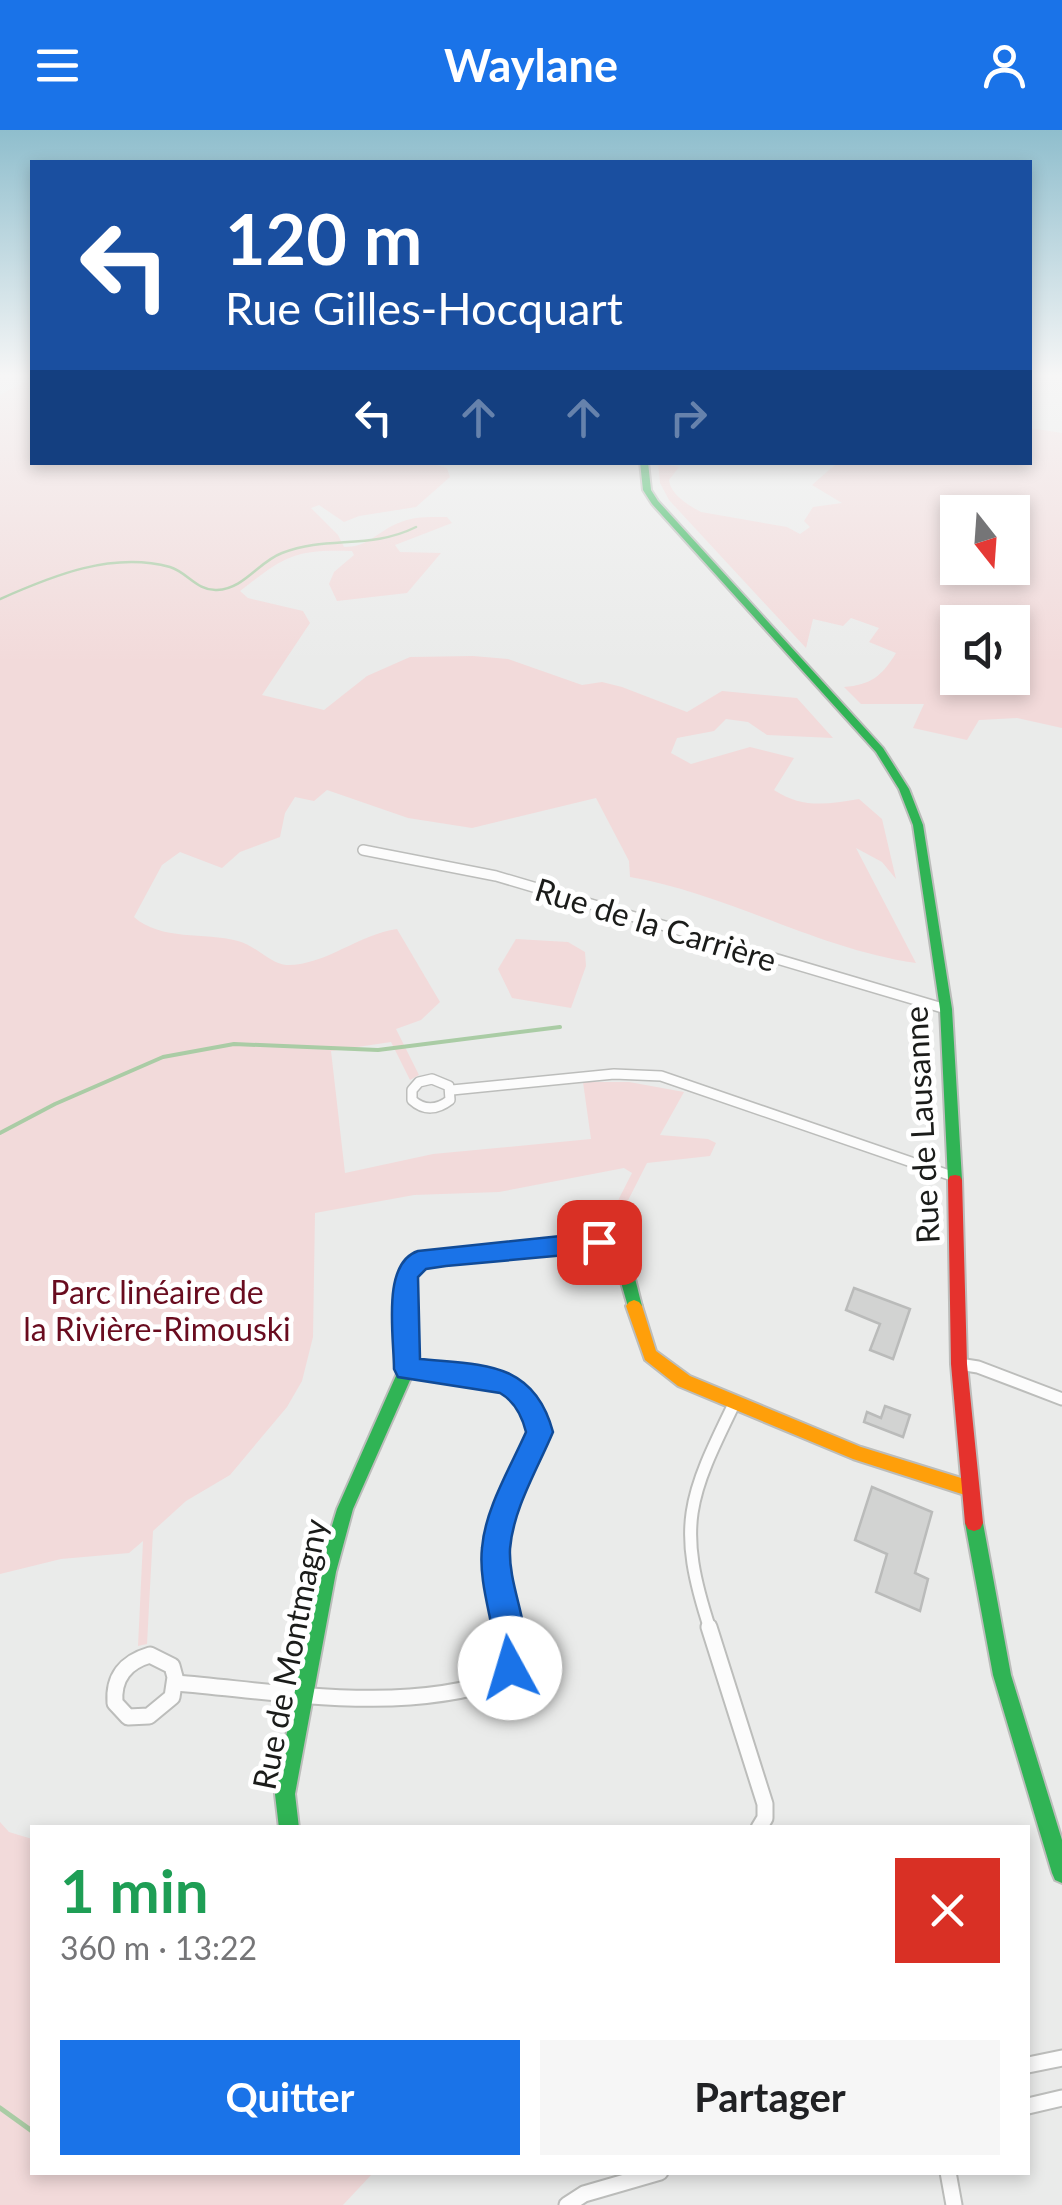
<!DOCTYPE html>
<html lang="fr">
<head>
<meta charset="utf-8">
<style>
  :root { --surface:#fff; --page:#f6f6f6; --text:#202124; --muted:#757577; --accent:#1a73e8 }
  body { margin:0; font-family:Lato,sans-serif; background:var(--page); color:var(--text); height:100vh; display:flex; flex-direction:column; font-size:38px; white-space:nowrap }
  * { box-sizing:border-box; margin:0 }
  p { font-size:32px; color:var(--muted) }
  .icon { flex:none; width:55px; height:55px; fill:none; stroke:currentColor; stroke-width:2; stroke-linecap:round; stroke-linejoin:round }
  .map { position:relative; flex:1; overflow:hidden }
  .drawer { position:absolute; left:30px; top:1695px; width:1000px; height:350px; display:flex; flex-direction:column; background:var(--surface); border-radius:0px; box-shadow:0 5px 15px #0003 }
  .drawer>* { flex:none }
  .guide { position:absolute; left:30px; top:30px; width:1002px; height:305px; border-radius:0px; box-shadow:0 5px 15px #0003; background:#1a4fa0; color:#fff; overflow:hidden }
  .needle { width:65px; rotate:163deg }
  .controls { position:absolute; left:940px; top:365px; display:grid; gap:20px }
  .controls a { display:grid; place-items:center; width:90px; height:90px; border-radius:0px; background:var(--surface); box-shadow:0 5px 15px #0003; font-size:50px }
  .pin { position:absolute; display:grid; place-items:center; width:85px; height:85px; color:#fff; margin:-42px; border-radius:20px; box-shadow:0 5px 15px #0006 }
  .me { position:absolute; width:110px; margin:-55px; rotate:354deg; stroke-linejoin:round; filter:drop-shadow(0 0 8px #0008) }
  .turn { display:flex; align-items:center; gap:35px; height:210px; padding:0 30px; font-size:45px }
  .turn .icon { width:130px; height:130px; stroke-width:2.5 }
  .turn b { display:block; font-size:70px; line-height:85px }
  .lanes { display:flex; align-items:center; height:95px; padding:0 30px; background:#0003; justify-content:center; gap:50px; direction:ltr }
  .lanes .off { opacity:.35 }
  .round { display:grid; place-items:center; flex:none; width:105px; height:105px; border-radius:0px; background:var(--page) }
  .headline { display:flex; align-items:center; justify-content:space-between; height:170px; padding:0 30px }
  h1 { font-size:60px; font-weight:700; line-height:75px; color:#1e9e55 }
  .button { display:flex; gap:20px; margin-top:auto; padding:20px 30px }
  .button a { flex:1; height:115px; border-radius:0px; background:var(--accent); color:#fff; font-size:40px; font-weight:700; line-height:115px; text-align:center }
  .button a+a { background:var(--page); color:var(--text) }
  header { display:flex; justify-content:space-between; align-items:center; height:130px; padding:0 30px; background:var(--accent); color:#fff; font-size:45px; font-weight:700 }
  .map>svg:first-child { display:block }
</style>
</head>
<body>
<header><svg class="icon" aria-label="menu" viewBox="0 0 24 24"><path d="M4 6h16M4 12h16M4 18h16"/></svg>Waylane<svg class="icon" aria-label="person" viewBox="0 0 24 24"><circle cx="12" cy="8" r="4"/><path d="M4 21q1-7 8-7t8 7"/></svg></header>
<div class="map">
<svg width="1062" height="2075" viewBox="0 0 1062 2075">
  <rect width="100%" height="100%" fill="#eaebea"/>
  <g fill="#f2dada" fill-rule="evenodd">
    <path d="M32 248V332H426L447 338 450 347 416 377 359 386 344 392 319 375 311 378 338 405 344 417C368 417 376 403 396 394 413 386 428 387 447 387L452 393 395 415 400 422 441 423 407 463 337 471 329 454 334 442 354 425 352 421C294 419 285 426 240 461L248 468 303 481 310 493 262 565 324 580 367 546 410 527 473 526 508 529 582 555 602 552 622 557 687 582 722 561 797 568 833 608 767 605 748 592 726 589 714 601 677 608 671 623 691 634 750 617 794 628 774 660C803 679 827 674 859 669L882 689 896 749 882 732 856 718 916 833C817 819 729 764 630 747L629 731 596 668 472 698 408 688 327 660 314 671 295 667 285 683 280 707 240 722 222 738 180 722 162 735 134 787C161 811 204 802 238 811 255 815 271 834 286 835 325 836 359 804 397 799L440 872 421 890 396 899 419 945 410 950 391 912 331 921 345 1043 433 1024 591 1009 583 952H629L684 962 660 1005 708 1009 716 1013 710 1026 647 1033 612 1102 603 1100 632 1043 624 1038 499 1062 414 1065 315 1083 313 1207 302 1251 287 1277 230 1345 186 1371 153 1401 147 1514 138 1516 143 1411 129 1423 61 1429 0 1444V265Z"/>
    <path d="M1030 298 1062 303V598L1017 588 979 590 967 610 913 598 924 574H861L844 557C871 555 882 546 896 523L869 512 879 498 851 488 843 496 813 489 806 518 669 370 660 353 658 333 679 337 669 350C671 365 688 375 701 382L787 397 800 404 810 397 804 391 813 377 842 373 812 355 837 333 1030 332ZM958 382H1012V438H958ZM958 492H1012V548H958Z"/>
    <polygon points="516,809 568,812 585,822 586,836 571,878 512,868 498,839"/>
    <polygon points="0,1692 9,1702 32,1709 32,2042 373,2043 343,2075 0,2075"/>
  </g>
  <g fill="none" stroke-linecap="round" stroke-linejoin="round">
    <path stroke="#aacca5" stroke-width="2.5" d="M0 469C52 446 112 421 170 437 187 442 197 461 217 460 244 459 258 432 282 423 327 405 370 420 416 397"/>
    <polyline stroke="#aacca5" stroke-width="4" points="0,1003 55,974 163,927 234,914 378,920 560,897"/>
    <polyline stroke="#aacca5" stroke-width="5" points="0,1978 32,2001"/>
  </g>
  <g fill="#d2d3d2" stroke="#babbba" stroke-width="2.5">
    <polygon points="854,1158 910,1179 893,1229 870,1220 880,1194 846,1180"/>
    <polygon points="885,1276 910,1285 903,1307 864,1292 867,1282 881,1288"/>
    <polygon points="872,1357 932,1382 915,1443 928,1449 920,1481 876,1462 887,1424 855,1410"/>
  </g>
  <g fill="none" stroke-linecap="round" stroke-linejoin="round">
    <defs>
      <g id="street-far2">
        <polyline points="363,720 496,746 946,879"/>
        <path d="M432 949 449 956 450 970C437 980 424 981 412 970V960L419 952Z"/>
        <polyline points="452,960 614,944 661,946 952,1046"/>
      </g>
      <g id="street-far1">
        <polyline points="959,1234 978,1237 1062,1269"/>
        <path d="M407 1239C451 1242 499 1239 529 1277 535 1285 541 1295 538 1306 530 1341 504 1370 497 1407 492 1438 503 1469 508 1499"/>
        <path d="M710 1499C676 1395 688 1368 735 1272"/>
      </g>
      <g id="street">
        <polyline points="709,1497 765,1674 765,1688 759,1698"/>
        <path d="M150 1525 172 1536 175 1547 172 1567 149 1586 128 1587 115 1573C113 1547 126 1532 150 1525Z"/>
        <path d="M176 1553C284 1562 402 1585 506 1548L510 1532 508 1497"/>
        <polyline points="1028,1935 1062,1928"/>
        <polyline points="1028,1976 1062,1968"/>
        <polyline points="948,2042 954,2075"/>
        <polyline points="567,2075 584,2064 660,2042"/>
      </g>
      <g id="fast">
        <polygon points="640,332 648,332 651,360 658,371 883,618 909,659 923,695 952,879 962,1050 960,1054 950,1054 948,1050 940,879 913,695 899,659 876,622 652,374 643,360"/>
        <path d="M609 1107C632 1121 635 1151 642 1176L639 1180 634 1182 629 1180 616 1135 605 1119 422 1136 413 1145 415 1239 353 1379 336 1442 295 1664 299 1698H279L275 1664 318 1442 337 1379 399 1239V1143C402 1135 410 1127 418 1124Z"/>
        <polygon points="974,1385 980,1387 983,1393 1011,1545 1062,1710 1062,1753 1055,1750 1052,1743 993,1545 965,1393 968,1387"/>
      </g>
      <polygon id="slow" points="634,1170 639,1172 642,1176 656,1221 690,1246 861,1317 974,1352 976,1358 974,1364 968,1366 853,1329 678,1256 645,1230 626,1176 629,1172"/>
      <polygon id="jam" points="955,1045 960,1046 962,1050 967,1234 983,1393 980,1399 974,1401 968,1399 965,1393 951,1234 948,1050 950,1046"/>
    </defs>
    <use href="#street-far2" stroke="#bcbdbb" stroke-width="12"/>
    <use href="#street-far1" stroke="#bcbdbb" stroke-width="15"/>
    <use href="#street" stroke="#bcbdbb" stroke-width="19"/>
    <use href="#fast" stroke="#bcbdbb" stroke-width="4"/>
    <use href="#slow" stroke="#bcbdbb" stroke-width="4"/>
    <use href="#jam" stroke="#bcbdbb" stroke-width="4"/>
    <use href="#street-far2" stroke="#fcfcfc" stroke-width="9"/>
    <use href="#street-far1" stroke="#fcfcfc" stroke-width="11"/>
    <use href="#street" stroke="#fcfcfc" stroke-width="15"/>
    <use href="#fast" fill="#30b455" fill-rule="evenodd"/>
    <use href="#slow" fill="#ff9f0a" fill-rule="evenodd"/>
    <use href="#jam" fill="#e5322d" fill-rule="evenodd"/>
  </g>
  <linearGradient id="sky" x2="0" y2="1"><stop stop-color="#8fbecd"/><stop offset="0.46" stop-color="#f6f6f6"/><stop offset="1" stop-color="#f6f6f6" stop-opacity="0"/></linearGradient>
  <rect width="1062" height="533" fill="url(#sky)"/>
  <path fill="#1a73e8" stroke="#114b97" stroke-width="2.5" d="M599 1102 607 1105 611 1112 607 1119 599 1122 446 1136 426 1139 418 1147 420 1229C481 1235 534 1230 553 1302 538 1338 513 1379 510 1419 508 1461 538 1508 521 1549L510 1553 499 1549C493 1535 496 1518 493 1503 488 1476 479 1446 482 1418 485 1379 510 1338 526 1302 522 1286 514 1271 500 1263L398 1247 394 1239C394 1206 381 1133 418 1121Z"/>
  <g text-anchor="middle" dominant-baseline="central" stroke-width="10" stroke-linejoin="round" paint-order="stroke">
    <g font-size="32" fill="#1b1c1a" stroke="#fff">
      <text transform="translate(656 794) rotate(17)">Rue de la Carrière</text>
      <text transform="translate(921 995) rotate(-93)">Rue de Lausanne</text>
      <text transform="translate(289 1524) rotate(-79)">Rue de Montmagny</text>
    </g>
    <g font-size="32" fill="#690c1f" stroke="#fff">
      <text x="157" y="1161">Parc linéaire de<tspan x="157" dy="37">la Rivière-Rimouski</tspan></text>
    </g>
  </g>
</svg>
<div class="controls">
<a><svg class="needle" viewBox="-14 -14 28 28"><path d="M0-13l5 13h-10z" fill="#e53935"/><path d="M0 13l5-13h-10z" fill="#757577"/></svg></a>
<a><svg class="icon" aria-label="sound" viewBox="0 0 24 24"><path d="M4 9h4l5-4v14l-5-4H4zM17 9q2 3 0 6"/></svg></a>
</div>
<div class="pin" style="left:599px;top:1112px;background:#d93025"><svg class="icon" aria-label="arrive" viewBox="0 0 24 24"><path d="M6 21V4h12l-3 4 3 4H6"/></svg></div>
<svg class="me" style="left:510px;top:1538px" viewBox="-20 -20 40 40"><circle r="19" fill="#fff"/><path d="M0-13L10 11 0 6-10 11z" fill="#1a73e8"/></svg>
<div class="guide">
<div class="turn"><svg class="icon" aria-label="left" viewBox="0 0 24 24"><path d="M17 20v-9H6M10 6l-5 5 5 5"/></svg><div><b>120 m</b>Rue Gilles-Hocquart</div></div>
<div class="lanes"><svg class="icon" aria-label="left" viewBox="0 0 24 24"><path d="M17 20v-9H6M10 6l-5 5 5 5"/></svg><svg class="icon off" aria-label="ahead" viewBox="0 0 24 24"><path d="M12 20V5M6 11l6-6 6 6"/></svg><svg class="icon off" aria-label="ahead" viewBox="0 0 24 24"><path d="M12 20V5M6 11l6-6 6 6"/></svg><svg class="icon off" aria-label="right" viewBox="0 0 24 24"><path d="M7 20v-9h11M14 6l5 5-5 5"/></svg></div>
</div>
<section class="drawer">
<div class="headline"><div><h1>1 min</h1><p>360 m · 13:22</p></div><a class="round" style="background:#d93025;color:#fff"><svg class="icon" aria-label="close" viewBox="0 0 24 24"><path d="M6 6l12 12M18 6L6 18"/></svg></a></div>
<div class="button"><a>Quitter</a><a>Partager</a></div>
</section>
</div>
</body>
</html>
